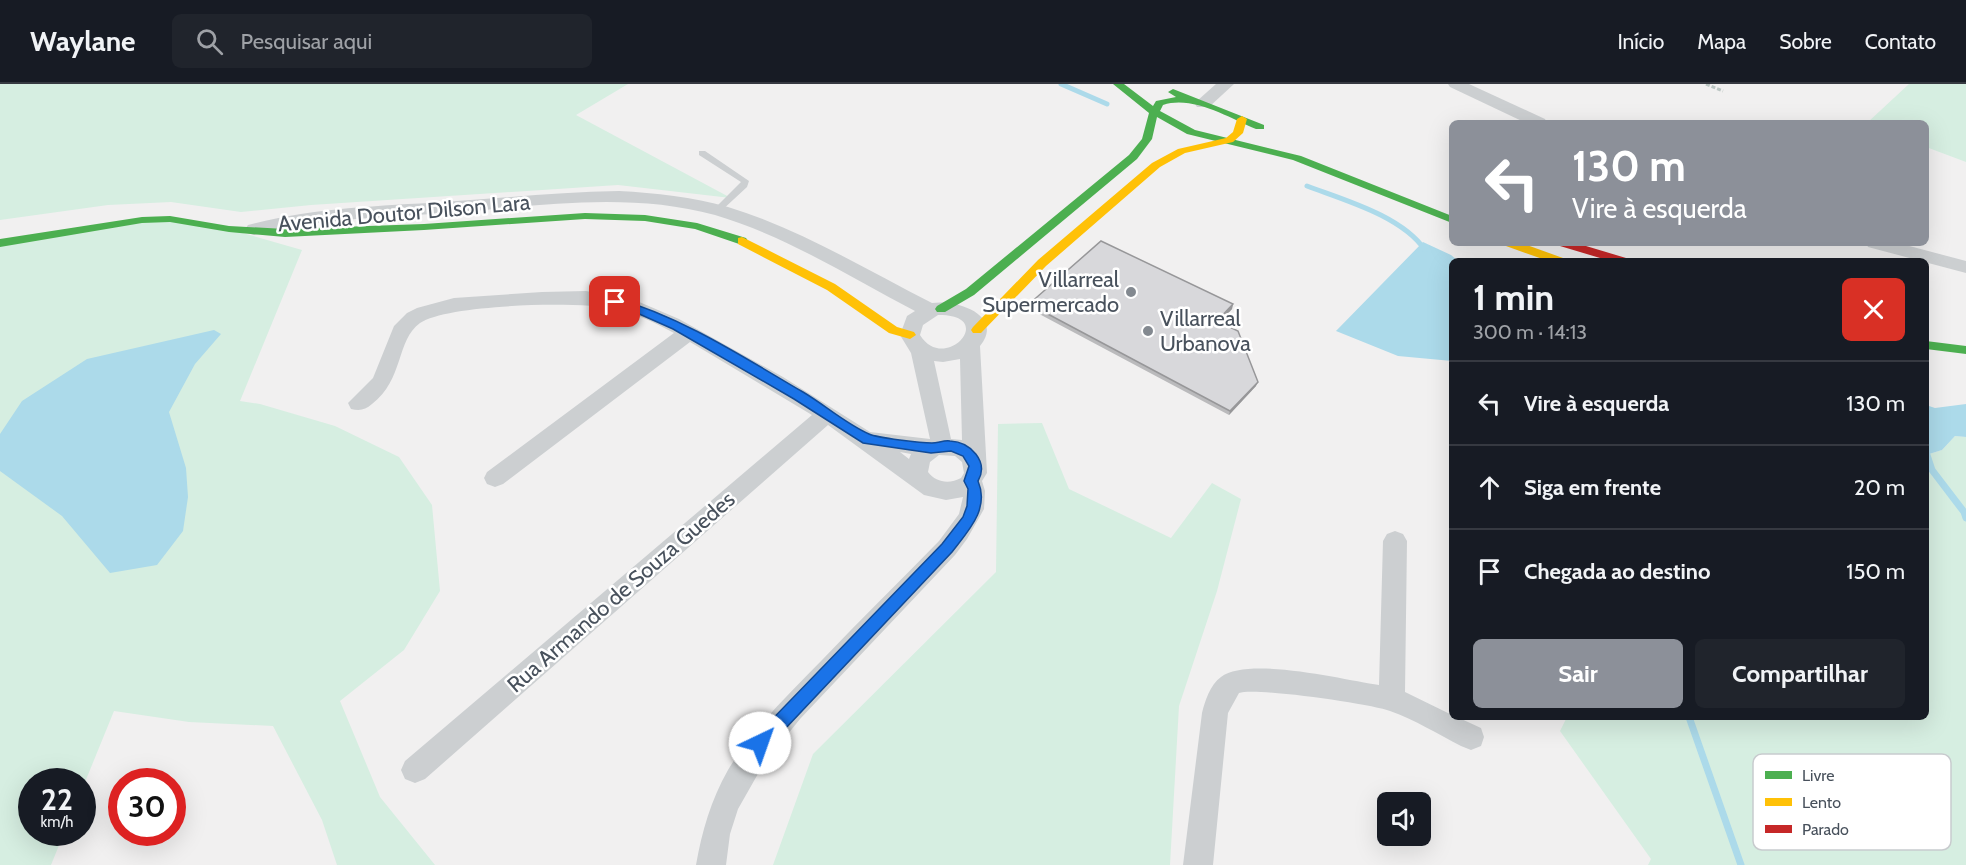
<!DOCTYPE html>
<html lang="pt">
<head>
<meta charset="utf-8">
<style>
  :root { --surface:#171b24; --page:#20242c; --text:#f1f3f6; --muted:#9ea1a6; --line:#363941; --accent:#8c9099 }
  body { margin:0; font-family:Cabin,sans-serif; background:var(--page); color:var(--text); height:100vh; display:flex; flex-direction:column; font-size:22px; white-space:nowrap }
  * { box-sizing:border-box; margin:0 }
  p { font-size:20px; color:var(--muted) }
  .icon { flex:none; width:33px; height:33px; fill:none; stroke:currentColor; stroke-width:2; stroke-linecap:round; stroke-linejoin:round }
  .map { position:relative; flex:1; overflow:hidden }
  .sheet { position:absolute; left:1449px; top:174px; width:480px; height:462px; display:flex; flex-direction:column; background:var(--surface); border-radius:9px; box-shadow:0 6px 24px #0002 }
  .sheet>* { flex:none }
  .hud { position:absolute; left:1449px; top:36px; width:480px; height:126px; border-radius:9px; box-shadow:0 6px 24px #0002; background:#8c9099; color:#fff; overflow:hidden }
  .fabs { position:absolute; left:1377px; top:708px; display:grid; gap:12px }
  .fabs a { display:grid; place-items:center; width:54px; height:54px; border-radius:9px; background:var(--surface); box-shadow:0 6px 24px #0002; font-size:30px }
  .speed { position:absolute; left:18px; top:684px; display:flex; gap:12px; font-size:30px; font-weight:700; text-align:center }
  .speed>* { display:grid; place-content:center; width:78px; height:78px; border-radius:50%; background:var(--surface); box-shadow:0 6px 24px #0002; line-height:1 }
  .speed small { font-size:15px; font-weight:400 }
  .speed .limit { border:9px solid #d22; background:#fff; color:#111 }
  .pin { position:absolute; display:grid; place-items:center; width:51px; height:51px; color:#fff; margin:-26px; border-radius:12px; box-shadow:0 3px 9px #0006 }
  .me { position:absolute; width:66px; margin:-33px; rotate:42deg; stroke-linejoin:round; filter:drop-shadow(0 0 4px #0008) }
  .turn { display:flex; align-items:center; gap:21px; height:126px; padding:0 24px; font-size:27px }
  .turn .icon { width:78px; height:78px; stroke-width:2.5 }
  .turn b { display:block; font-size:42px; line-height:51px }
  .round { display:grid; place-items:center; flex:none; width:63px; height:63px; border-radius:9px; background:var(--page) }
  .headline { display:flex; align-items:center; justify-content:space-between; height:102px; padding:0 24px }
  h1 { font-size:36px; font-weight:800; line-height:45px }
  .action { display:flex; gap:12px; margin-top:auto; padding:12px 24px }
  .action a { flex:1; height:69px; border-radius:9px; background:var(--accent); color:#fff; font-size:24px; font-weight:800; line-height:69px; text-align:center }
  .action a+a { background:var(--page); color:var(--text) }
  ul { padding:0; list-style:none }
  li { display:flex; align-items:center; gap:18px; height:84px; padding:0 24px; border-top:2px solid var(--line) }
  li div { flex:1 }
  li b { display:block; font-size:22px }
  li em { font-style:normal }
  header { display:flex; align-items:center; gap:36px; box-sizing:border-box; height:84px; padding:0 30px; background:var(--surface); border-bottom:2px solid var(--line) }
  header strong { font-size:28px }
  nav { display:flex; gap:33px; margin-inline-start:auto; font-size:21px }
  .search { width:420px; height:54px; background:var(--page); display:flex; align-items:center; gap:15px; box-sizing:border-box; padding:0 21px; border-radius:9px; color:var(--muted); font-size:22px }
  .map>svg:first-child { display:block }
</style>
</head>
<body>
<header>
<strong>Waylane</strong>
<div class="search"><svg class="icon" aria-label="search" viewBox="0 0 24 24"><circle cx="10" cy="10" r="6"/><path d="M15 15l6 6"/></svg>Pesquisar aqui</div>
<nav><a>Início</a><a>Mapa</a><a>Sobre</a><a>Contato</a></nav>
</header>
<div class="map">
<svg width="1966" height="781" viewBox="0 0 1966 781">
  <rect width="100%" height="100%" fill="#f1f0f0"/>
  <g fill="#d6eee1">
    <polygon points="0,0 628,0 576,31 731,114 618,101 311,121 241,128 171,118 108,121 0,136"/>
    <polygon points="1909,0 1966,0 1966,78 1926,63 1926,39 1867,39"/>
    <polygon points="170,135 229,145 302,166 240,317 260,320 335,342 399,373 432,421 440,507 404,566 340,617 380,713 435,781 337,781 322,736 273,642 189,638 114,627 83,703 82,698 32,698 32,748 64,749 51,781 0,781 0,158"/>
    <polygon points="1042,339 1069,405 1171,454 1212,399 1241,415 1217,507 1179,622 1170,781 773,781 813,670 996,488 998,340"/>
    <polygon points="1955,352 1966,353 1966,781 1648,781 1651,775 1560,647 1567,633 1926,633 1926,371 1942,366"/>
  </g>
  <g fill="#acdaea">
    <polygon points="1423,158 1451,171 1458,177 1452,177 1452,277 1398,272 1336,247"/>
    <polygon points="214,246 221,250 195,280 169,328 186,384 188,413 183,447 157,481 110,489 62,432 0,387 0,350 22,317 87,275"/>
    <polygon points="1966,320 1966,353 1955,352 1942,366 1926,371 1926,321 1935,324"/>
  </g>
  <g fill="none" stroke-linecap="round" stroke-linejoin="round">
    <g stroke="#acdaea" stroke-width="5">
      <polyline points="1061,0 1107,20"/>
      <path d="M1307 102C1344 116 1402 132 1425 166"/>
    </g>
    <g stroke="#acdaea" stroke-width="7">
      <polyline points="1926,368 1932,386 1964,428 1966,434"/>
      <polyline points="1689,633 1741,781"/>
    </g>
    <polyline stroke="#bac5c2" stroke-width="3" stroke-dasharray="4 2" stroke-linecap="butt" points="1706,0 1723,7"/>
    <polygon fill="#cccfd1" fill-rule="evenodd" points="699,67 705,67 749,97 747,103 720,128 717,129 713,126 741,98 699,71"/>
    <g fill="#cccfd1" fill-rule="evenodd">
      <polygon points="1216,0 1234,0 1209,23 1197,23 1195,20 1197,17"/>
      <polygon points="1448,0 1469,0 1545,35 1547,39 1526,39 1450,3"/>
      <path d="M619 107C656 109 692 113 728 123 800 145 865 185 932 219 956 215 1005 231 980 262L987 389 982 397 985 407 984 425 967 455 955 471 800 635 763 681 738 725 730 750 726 781H696C702 747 711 716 728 686 753 644 789 610 823 575 861 535 900 497 939 457L959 430 963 413 946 416 924 411 828 341 425 695 415 699 405 695 401 686 405 677 812 331 690 258 503 400 495 403 487 400 484 394 487 388 674 249C655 239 636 229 615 225 580 217 448 220 420 239 396 256 404 296 372 320 365 326 360 327 351 325L348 319 373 294 394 242 407 229 417 224 454 214 542 208 586 207 637 217 679 235 783 293 870 348 930 355 911 269 900 251 907 232 915 227C850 193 786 152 715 131 628 107 536 122 448 129 383 133 318 135 254 151L248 149 245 145 248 141C312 124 378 122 444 118 502 114 560 108 619 107ZM938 231C999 230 945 291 920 251L923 241ZM960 275 962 356 951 355 934 277 943 278ZM900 368 911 370 909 375ZM939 371 955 372 962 378 964 389 961 394C950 400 936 399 928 388L930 378Z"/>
      <polygon points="1866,159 1898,159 1966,177 1966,189 1868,163"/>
      <path d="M1395 447 1403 450 1407 457 1405 608 1452 631V633H1457L1481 644 1484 653 1481 662 1471 666 1461 662C1438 650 1415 636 1390 627 1372 620 1255 603 1239 609L1228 629 1213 781H1183L1202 629C1205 617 1210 601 1221 593 1249 572 1344 596 1379 601L1383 457 1387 450Z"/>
    </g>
    <g fill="#4caf50" fill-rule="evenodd">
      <path d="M1113 0H1124L1153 22 1156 17 1176 13 1168 8 1173 5 1264 41V45H1256C1229 34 1193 11 1163 21L1160 27 1195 46 1301 72 1452 132V139L1293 76 1187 50 1157 33 1152 55 1137 75 974 211 945 228H937L935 225 937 222 966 205 1129 71 1142 55 1149 29Z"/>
      <polygon points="585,129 645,131 697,139 746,154 748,157 742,161 695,145 645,137 585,135 424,146 285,153 229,148 170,138 142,139 0,163 0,155 142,133 170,132 229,142 285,145 424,140"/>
      <polygon points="1926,257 1966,262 1966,270 1926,265"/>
    </g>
    <g fill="#ffc107" fill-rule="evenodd">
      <polygon points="1242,32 1247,35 1243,49 1233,58 1185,69 1160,83 1046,182 981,249 973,249 971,246 973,243 1038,176 1152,79 1178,65 1226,54 1233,48 1237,35"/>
      <polygon points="742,153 835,200 897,243 914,248 916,251 910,255 889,249 827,206 738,160 738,154"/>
      <polygon points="1504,159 1521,159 1563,174 1565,177 1548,177 1506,162"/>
    </g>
    <polygon fill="#c62828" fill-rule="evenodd" points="1558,159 1576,159 1626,174 1628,177 1610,177 1560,162"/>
  </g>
  <polygon fill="#bababc" points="1029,220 1233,220 1232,225 1220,238 1256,302 1229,331 1028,224"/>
  <g fill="#979799">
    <polygon points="1233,220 1232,225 1216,242 1217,237"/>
    <polygon points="1258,298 1256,302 1229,331 1230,327"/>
  </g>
  <polygon fill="#d8d8db" stroke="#979799" stroke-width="1.5" points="1101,157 1233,220 1217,237 1238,247 1258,298 1230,327 1029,220"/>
  <path fill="#1a73e8" stroke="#114b97" stroke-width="1.5" d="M615 214C682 233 743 273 803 308 825 321 846 340 869 350 878 354 921 359 932 359 938 359 944 356 950 357 971 358 989 378 978 397 990 425 968 447 952 468L766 665 760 667 754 665 752 659 754 654 942 460 963 433 967 422 968 405 964 397 969 382 963 372 951 367 931 369 863 359 794 315 673 245 637 229 611 221V215Z"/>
  <g fill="#838990" stroke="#fff" stroke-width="2">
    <circle cx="1131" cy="208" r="6"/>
    <circle cx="1148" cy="247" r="6"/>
  </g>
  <g text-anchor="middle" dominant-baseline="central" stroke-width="5" stroke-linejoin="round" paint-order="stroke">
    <g font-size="22" fill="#48515c" stroke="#fff">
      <text transform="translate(404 129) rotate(-5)">Avenida Doutor Dilson Lara</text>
      <text transform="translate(621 508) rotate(-41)">Rua Armando de Souza Guedes</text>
    </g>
    <g font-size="22" fill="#48515c" stroke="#fff" text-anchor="end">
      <text x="1119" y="195">Villarreal<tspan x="1119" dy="25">Supermercado</tspan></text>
      <text x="1160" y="234" text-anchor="start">Villarreal<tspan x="1160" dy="25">Urbanova</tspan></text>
    </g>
  </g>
  <rect x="1753" y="670" width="198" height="96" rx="9" fill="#fff" stroke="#c8cbce" stroke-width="1.5"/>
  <rect x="1765" y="687" width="27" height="8" fill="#4caf50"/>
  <rect x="1765" y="714" width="27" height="8" fill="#ffc107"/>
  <rect x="1765" y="741" width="27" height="8" fill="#c62828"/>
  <g font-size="16" fill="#48515c">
    <text x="1802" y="697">Livre</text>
    <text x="1802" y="724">Lento</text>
    <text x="1802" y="751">Parado</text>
  </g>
</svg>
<div class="fabs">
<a><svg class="icon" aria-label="sound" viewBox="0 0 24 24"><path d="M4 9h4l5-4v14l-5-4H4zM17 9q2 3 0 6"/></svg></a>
</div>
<div class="speed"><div>22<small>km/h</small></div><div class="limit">30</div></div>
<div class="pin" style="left:615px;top:218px;background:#d93025"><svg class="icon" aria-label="arrive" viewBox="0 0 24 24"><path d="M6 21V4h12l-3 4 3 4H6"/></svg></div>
<svg class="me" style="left:760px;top:659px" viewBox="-20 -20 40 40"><circle r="19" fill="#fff"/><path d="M0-13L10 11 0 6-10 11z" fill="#1a73e8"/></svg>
<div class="hud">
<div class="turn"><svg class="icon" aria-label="left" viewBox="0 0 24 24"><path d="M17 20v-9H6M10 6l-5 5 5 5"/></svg><div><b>130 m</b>Vire à esquerda</div></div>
</div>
<section class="sheet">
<div class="headline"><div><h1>1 min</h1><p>300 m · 14:13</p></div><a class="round" style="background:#d93025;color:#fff"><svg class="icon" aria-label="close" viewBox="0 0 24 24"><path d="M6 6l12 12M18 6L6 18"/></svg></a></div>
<ul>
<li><svg class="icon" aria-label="left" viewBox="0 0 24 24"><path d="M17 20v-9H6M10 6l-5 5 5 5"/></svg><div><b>Vire à esquerda</b></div><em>130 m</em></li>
<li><svg class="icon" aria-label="ahead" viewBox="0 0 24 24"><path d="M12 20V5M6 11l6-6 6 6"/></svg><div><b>Siga em frente</b></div><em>20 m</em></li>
<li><svg class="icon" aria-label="arrive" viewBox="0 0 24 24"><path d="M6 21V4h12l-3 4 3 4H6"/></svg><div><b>Chegada ao destino</b></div><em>150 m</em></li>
</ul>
<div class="action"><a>Sair</a><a>Compartilhar</a></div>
</section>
</div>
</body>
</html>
